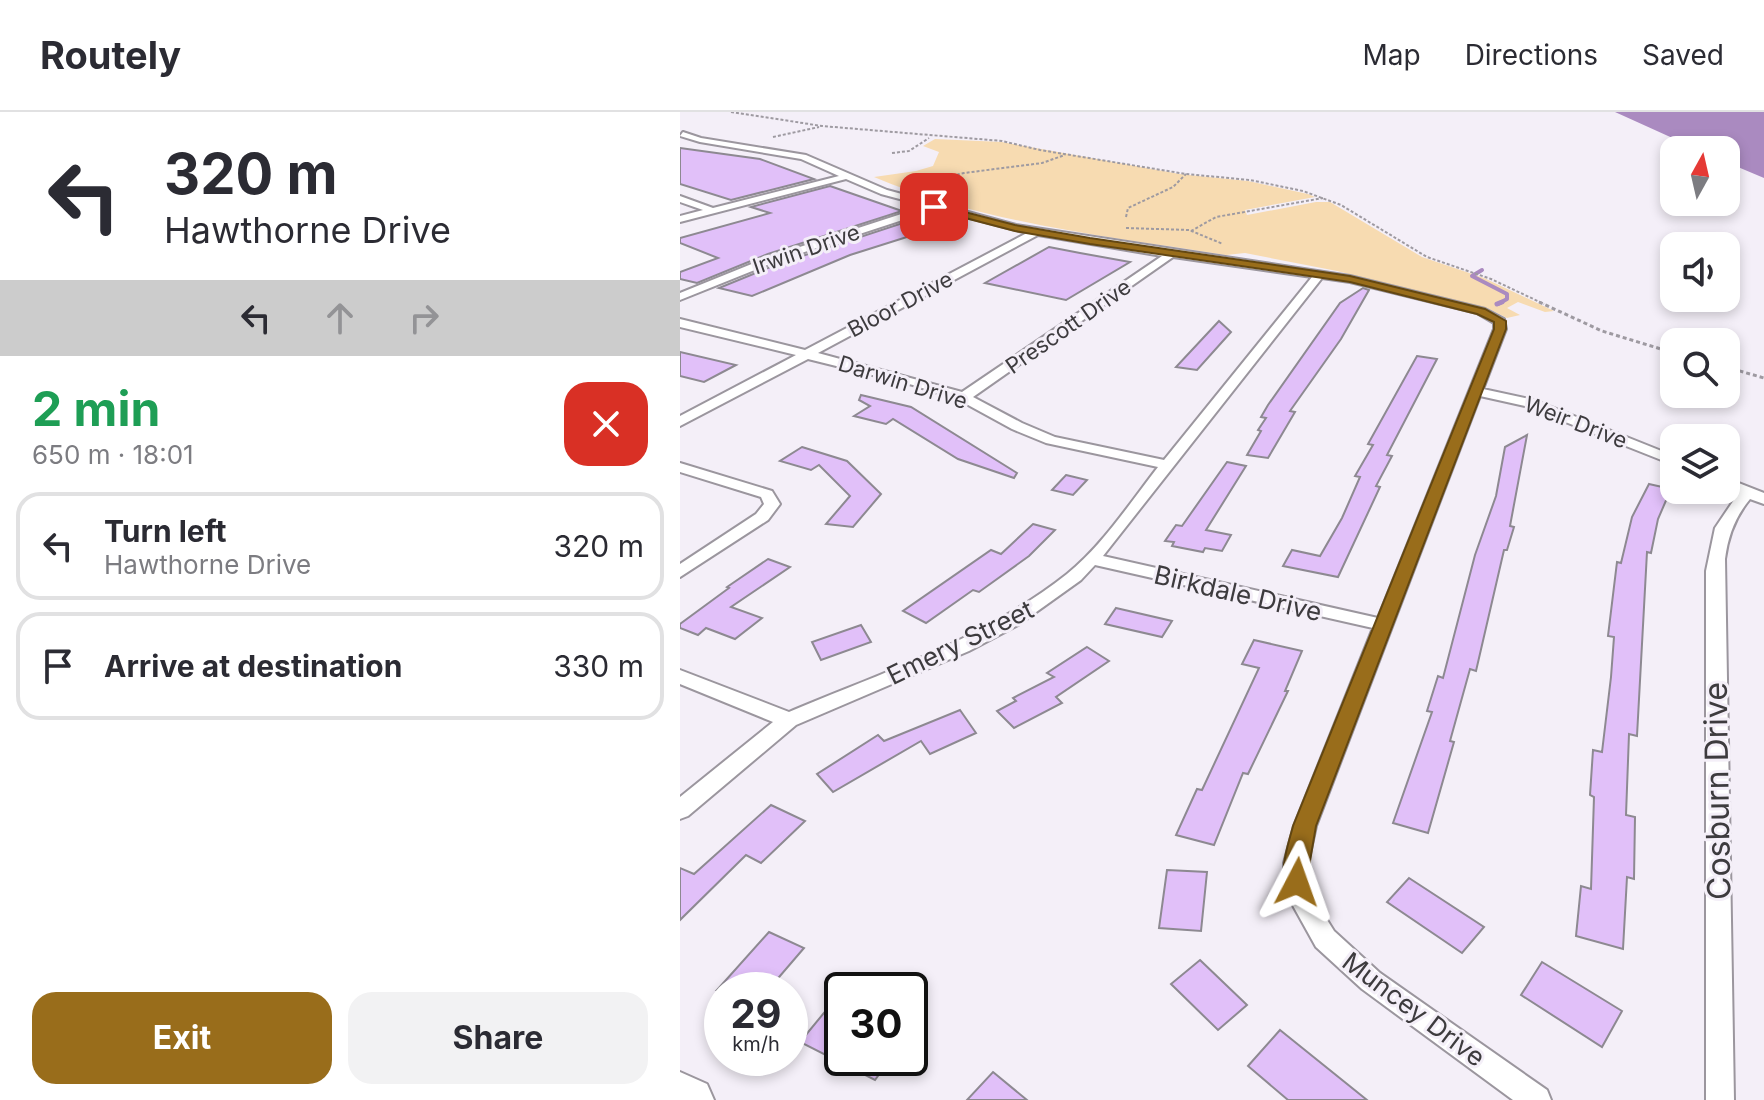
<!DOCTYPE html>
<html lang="en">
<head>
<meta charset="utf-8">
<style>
  :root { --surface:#fff; --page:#f2f2f3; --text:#2b2b33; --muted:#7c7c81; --line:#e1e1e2; --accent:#996d1b }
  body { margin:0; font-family:Inter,sans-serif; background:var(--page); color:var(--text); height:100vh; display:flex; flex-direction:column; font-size:30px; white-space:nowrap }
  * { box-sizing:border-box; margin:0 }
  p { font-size:26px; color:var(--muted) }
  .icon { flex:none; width:44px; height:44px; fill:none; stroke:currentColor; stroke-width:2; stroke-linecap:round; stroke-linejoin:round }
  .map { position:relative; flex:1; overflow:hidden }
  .side { display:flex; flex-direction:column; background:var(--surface); width:680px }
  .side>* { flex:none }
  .top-card { background:#fff; color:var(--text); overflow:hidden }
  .needle { width:52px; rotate:8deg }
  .fabs { position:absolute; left:980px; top:24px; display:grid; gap:16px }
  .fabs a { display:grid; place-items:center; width:80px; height:80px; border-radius:16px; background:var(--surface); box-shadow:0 4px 12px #0003; font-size:40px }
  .speed { position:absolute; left:24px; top:860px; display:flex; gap:16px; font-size:40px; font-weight:700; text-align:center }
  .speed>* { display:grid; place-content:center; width:104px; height:104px; border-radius:50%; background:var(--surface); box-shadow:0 4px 12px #0003; line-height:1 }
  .speed small { font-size:20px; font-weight:400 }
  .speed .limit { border:4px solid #111; border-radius:12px; background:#fff; color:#111 }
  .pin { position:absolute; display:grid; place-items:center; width:68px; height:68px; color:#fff; margin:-34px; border-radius:16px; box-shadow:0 4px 12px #0006 }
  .me { position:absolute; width:88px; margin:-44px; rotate:4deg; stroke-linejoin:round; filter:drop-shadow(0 0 6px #0008) }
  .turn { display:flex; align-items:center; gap:28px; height:168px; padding:0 32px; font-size:36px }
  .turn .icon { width:104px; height:104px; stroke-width:2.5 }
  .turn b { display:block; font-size:56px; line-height:68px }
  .lanes { display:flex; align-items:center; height:76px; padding:0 32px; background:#0003; justify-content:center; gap:40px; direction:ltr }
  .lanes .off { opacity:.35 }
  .round { display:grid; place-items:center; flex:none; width:84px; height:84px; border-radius:24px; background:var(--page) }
  .headline { display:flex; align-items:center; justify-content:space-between; height:136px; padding:0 32px }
  h1 { font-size:48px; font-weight:700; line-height:60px; color:#1e9e55 }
  .cta { display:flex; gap:16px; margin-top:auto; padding:16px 32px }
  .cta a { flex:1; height:92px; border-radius:24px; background:var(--accent); color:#fff; font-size:32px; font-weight:700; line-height:92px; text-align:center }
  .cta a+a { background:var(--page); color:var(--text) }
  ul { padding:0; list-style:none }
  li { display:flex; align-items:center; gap:24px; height:108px; margin:0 16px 12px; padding:0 16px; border:4px solid var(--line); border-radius:24px }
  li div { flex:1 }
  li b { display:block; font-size:30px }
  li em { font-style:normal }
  header { display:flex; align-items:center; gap:48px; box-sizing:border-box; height:112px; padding:0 40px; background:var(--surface); border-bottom:2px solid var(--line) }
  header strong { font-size:38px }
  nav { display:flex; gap:44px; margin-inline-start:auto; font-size:28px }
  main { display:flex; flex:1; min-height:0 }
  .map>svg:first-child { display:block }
</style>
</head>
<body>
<header>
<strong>Routely</strong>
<nav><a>Map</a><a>Directions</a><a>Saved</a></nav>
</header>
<main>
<section class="side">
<div class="top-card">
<div class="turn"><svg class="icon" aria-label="left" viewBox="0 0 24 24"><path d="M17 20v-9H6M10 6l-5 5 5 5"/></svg><div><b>320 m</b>Hawthorne Drive</div></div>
<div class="lanes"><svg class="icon" aria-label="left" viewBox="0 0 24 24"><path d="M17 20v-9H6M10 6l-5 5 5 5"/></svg><svg class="icon off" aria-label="ahead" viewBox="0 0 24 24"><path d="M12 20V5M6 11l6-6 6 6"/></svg><svg class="icon off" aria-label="right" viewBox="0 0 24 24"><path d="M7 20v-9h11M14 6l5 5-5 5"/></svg></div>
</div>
<div class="headline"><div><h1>2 min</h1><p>650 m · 18:01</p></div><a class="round" style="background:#d93025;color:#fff"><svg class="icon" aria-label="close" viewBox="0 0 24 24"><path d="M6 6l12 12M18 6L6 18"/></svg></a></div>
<ul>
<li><svg class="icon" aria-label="left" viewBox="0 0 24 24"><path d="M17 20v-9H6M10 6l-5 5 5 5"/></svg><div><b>Turn left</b><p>Hawthorne Drive</p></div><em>320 m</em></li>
<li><svg class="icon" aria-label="arrive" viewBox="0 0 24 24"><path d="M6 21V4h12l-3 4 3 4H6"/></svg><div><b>Arrive at destination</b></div><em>330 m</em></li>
</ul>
<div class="cta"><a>Exit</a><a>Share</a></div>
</section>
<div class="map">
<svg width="1084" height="988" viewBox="0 0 1084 988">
  <rect width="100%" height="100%" fill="#f4eff8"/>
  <path fill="#f7dbb1" d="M255 27 322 30 500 62 568 69 628 82 635 85 565 98 567 103 636 90H650L742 145 804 166 874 199 865 200 838 190 827 196 840 203 827 206 809 197 657 159 565 141 546 143C430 125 303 111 194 65L236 59 253 54 259 40 243 34Z"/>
  <polygon fill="#aa8ac0" points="935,0 1084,0 1084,66 1046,50 1046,38 1019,38"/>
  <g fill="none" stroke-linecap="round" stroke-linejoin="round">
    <polyline stroke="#aa8ac0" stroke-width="4" points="802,158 792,164 827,182 827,187 818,192"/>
    <polyline stroke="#aa8ac0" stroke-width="5" points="817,192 822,190"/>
  </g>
  <g fill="#e1c0f9" stroke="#8d8991" stroke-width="2">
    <polygon points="0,36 80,47 134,67 51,88 0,72"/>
    <polygon points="150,74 222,99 88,142 17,171 0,167 0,160 38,146 0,131 0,126 90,101 71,95"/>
    <polygon points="241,105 265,113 170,143 72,184 39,176 98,152"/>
    <polygon points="369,135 400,141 450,150 386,188 305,171"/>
    <polygon points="683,176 689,178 661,227 610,299 615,300 588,346 567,343 581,319 578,318 586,306 581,305 588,293 660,191"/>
    <polygon points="539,209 551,220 517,258 496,255"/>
    <polygon points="0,240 56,253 24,270 0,264"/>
    <polygon points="737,244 757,247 707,343 712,344 696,374 700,375 658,465 603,454 612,438 640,444 662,406 680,365 675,364 693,333 688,332"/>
    <polygon points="181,283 231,295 337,361 334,366 278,347 213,307 206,312 174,304 190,294 179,288"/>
    <polygon points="847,323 830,414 834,415 827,438 824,438 796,559 790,557 770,629 774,630 748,721 713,711 752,600 747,599 758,564 763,566 795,443 816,384 825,335"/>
    <polygon points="122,335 167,349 201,382 173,415 146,412 170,384 139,353 131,358 100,349"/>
    <polygon points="547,350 566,354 526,418 551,423 542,439 525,436 523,440 492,434 494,430 485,429 496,413 502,414"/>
    <polygon points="386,363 407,368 393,383 372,378"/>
    <polygon points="969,372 991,377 978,407 971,441 967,440 957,624 949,622 946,703 955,705 954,767 947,765 943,837 896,824 901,774 911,777 914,685 910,683 913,638 922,640 931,565 934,525 928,524 937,450 941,451 952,405"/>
    <polygon points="353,412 375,418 349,444 299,480 293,478 246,511 223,499 311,438 321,442"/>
    <polygon points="88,447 110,455 51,495 82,506 55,527 26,516 18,523 0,516 0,512 49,476 47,475"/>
    <polygon points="436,496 492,509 482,525 425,512"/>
    <polygon points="181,513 191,530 141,548 132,530"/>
    <polygon points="574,528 622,539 605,579 608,579 568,662 563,661 534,733 496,723 517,677 522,678 579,556 562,552"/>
    <polygon points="407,535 429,549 376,585 382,591 334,616 317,599 336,589 333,586 374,565 367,561"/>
    <polygon points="280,598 296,621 250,642 241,629 153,680 137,662 198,623 204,629"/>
    <polygon points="91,693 125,709 81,751 66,743 0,808 0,756 14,762"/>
    <polygon points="487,758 527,760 521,819 479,816"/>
    <polygon points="729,766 804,815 782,841 707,790"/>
    <polygon points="89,820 124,836 88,878 37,878"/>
    <polygon points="520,848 567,893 538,918 491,872"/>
    <polygon points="862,850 942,899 922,935 841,883"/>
    <polygon points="162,879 162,946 211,946 195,968 120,930"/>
    <polygon points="600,918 687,988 608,988 568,954"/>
    <polygon points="313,960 347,988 287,988"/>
  </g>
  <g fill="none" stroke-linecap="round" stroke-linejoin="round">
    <defs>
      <g id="minor">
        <path d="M3 20 21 26 126 43 207 78 336 113 670 164 805 197 824 207 826 217 803 277 854 288 994 344V353L845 294 800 284 636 714 628 751 629 770 634 787 654 819 700 861 867 978 871 988H833L682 877 636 835 611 790 605 770 604 751 614 714 693 516 415 453 401 468 338 513 289 539 116 613 8 704 0 707V685L93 610 0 572V558L109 600C204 560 305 527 387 462 422 434 450 391 478 355L366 331 332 317 279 288 233 273 128 247 0 314V304L116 243 0 215V207L125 238 347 121 256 97 97 149 0 188V181L89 145 246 94 201 82 166 67 0 110V104L23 98 0 90V84L33 96 159 64 121 47 20 30 0 24ZM358 123 482 144 282 280 138 241ZM493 145 632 165 484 348 375 325 342 311 293 285ZM642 166 670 170 797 201 814 211V217L698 506 423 444Z"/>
        <polygon points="0,351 92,379 100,392 88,408 0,465 0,452 76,402 84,392 81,385 0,360"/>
        <path d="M1046 366 1084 381V392L1070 387C1055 405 1048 424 1045 447L1054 988H1026V459L1035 416 1058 382 1046 377Z"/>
      </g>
      <polygon id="primary" points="0,960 27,972 34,988 0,988"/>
    </defs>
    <use href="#minor" stroke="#9b969e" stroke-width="4"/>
    <use href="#primary" stroke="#9b969e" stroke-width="4"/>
    <g stroke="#9e9aa1" stroke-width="2" stroke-dasharray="3 2" stroke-linecap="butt">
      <polyline points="51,0 142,14 322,29 360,38 506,62 570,68 623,79 661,93 747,145 811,167 864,192"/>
      <polyline points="93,25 139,15"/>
      <polyline points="212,41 229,39 249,26"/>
      <polyline points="233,73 284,61 362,51 385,43"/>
      <polyline points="446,105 448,96 493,75 506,62"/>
      <polyline points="446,116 509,118 543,132"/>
      <polyline points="511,119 536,105 643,86"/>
    </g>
    <g stroke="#9e9aa1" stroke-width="3" stroke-dasharray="4 3" stroke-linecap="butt">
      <polyline points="859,190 922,219 994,241"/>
      <polyline points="1046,255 1084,266"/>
    </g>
    <use href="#minor" fill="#fff" fill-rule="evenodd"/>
    <use href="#primary" fill="#fff" fill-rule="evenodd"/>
  </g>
  <path fill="#996d1b" stroke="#634712" stroke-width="2" d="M254 92 335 113 410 126 670 164 805 197 826 209V217L636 714 625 778 617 780 608 778C598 758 608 734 613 714L814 217V210L797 202 670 170 410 132 335 119 251 97Z"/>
  <g text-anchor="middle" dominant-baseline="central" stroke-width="6" stroke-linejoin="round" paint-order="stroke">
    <g font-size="22" fill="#3d3b3e" stroke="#f4eff8">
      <text transform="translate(126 137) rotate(-19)">Irwin Drive</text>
      <text transform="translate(220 192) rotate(-28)">Bloor Drive</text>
      <text transform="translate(388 214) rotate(-35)">Prescott Drive</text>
      <text transform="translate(223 270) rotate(17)">Darwin Drive</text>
      <text transform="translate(896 310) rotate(21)">Weir Drive</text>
    </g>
    <g font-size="26" fill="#3d3b3e" stroke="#f4eff8">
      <text transform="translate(558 481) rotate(13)">Birkdale Drive</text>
      <text transform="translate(280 530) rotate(-26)">Emery Street</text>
      <text transform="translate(734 897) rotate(37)">Muncey Drive</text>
    </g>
    <g font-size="32" fill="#3d3b3e" stroke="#f4eff8">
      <text transform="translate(1037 679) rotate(-91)">Cosburn Drive</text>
    </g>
  </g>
</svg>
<div class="fabs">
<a><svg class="needle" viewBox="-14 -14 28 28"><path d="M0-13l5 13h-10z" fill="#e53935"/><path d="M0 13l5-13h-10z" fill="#7c7c81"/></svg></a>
<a><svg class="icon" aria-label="sound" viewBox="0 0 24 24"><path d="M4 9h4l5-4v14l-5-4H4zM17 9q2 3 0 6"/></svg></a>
<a><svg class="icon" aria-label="search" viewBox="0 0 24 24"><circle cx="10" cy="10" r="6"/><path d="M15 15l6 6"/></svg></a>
<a><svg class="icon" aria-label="layers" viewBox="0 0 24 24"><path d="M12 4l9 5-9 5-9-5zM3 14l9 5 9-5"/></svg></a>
</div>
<div class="speed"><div>29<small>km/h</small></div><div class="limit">30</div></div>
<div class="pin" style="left:254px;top:95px;background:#d93025"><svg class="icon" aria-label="arrive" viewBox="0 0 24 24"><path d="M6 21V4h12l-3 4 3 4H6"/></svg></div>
<svg class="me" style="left:617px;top:770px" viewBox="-20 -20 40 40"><path d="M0-17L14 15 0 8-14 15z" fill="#996d1b" stroke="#fff" stroke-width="4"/></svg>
</div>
</main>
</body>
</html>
